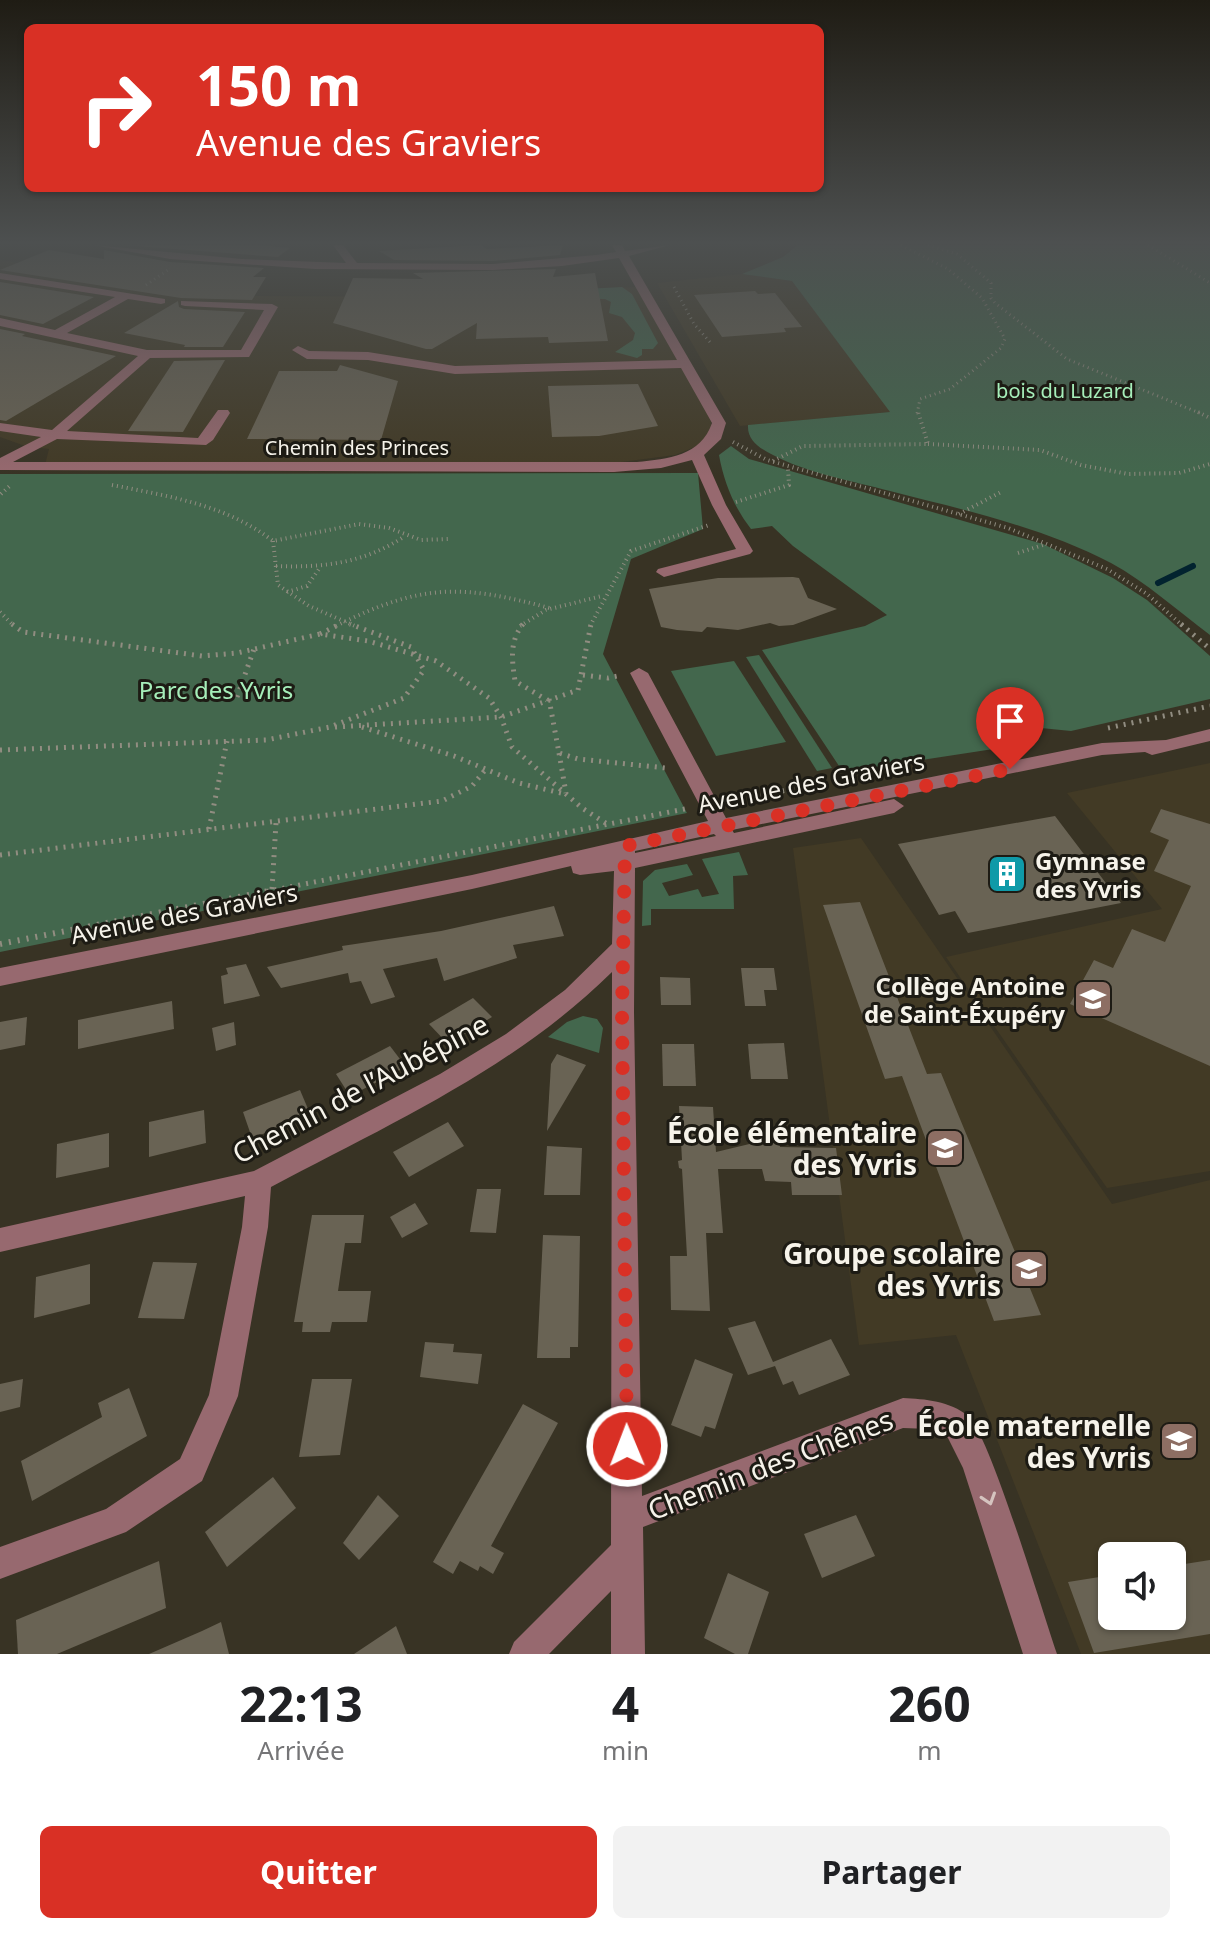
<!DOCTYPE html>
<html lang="fr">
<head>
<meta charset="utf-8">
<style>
  :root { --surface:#fff; --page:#f2f2f2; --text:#202124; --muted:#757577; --accent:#d93025 }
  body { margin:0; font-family:"Noto Sans",sans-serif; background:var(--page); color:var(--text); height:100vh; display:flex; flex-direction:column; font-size:30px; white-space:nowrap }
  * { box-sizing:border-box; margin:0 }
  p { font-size:26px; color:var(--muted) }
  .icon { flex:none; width:44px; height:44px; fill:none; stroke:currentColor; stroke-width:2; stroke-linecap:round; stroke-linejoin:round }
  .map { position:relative; height:1654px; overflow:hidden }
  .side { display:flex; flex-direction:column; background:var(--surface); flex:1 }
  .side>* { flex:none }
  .hud { position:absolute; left:24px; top:24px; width:800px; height:168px; border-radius:12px; box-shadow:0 2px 6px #0004; background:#d93025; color:#fff; overflow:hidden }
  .tools { position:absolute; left:1098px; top:1542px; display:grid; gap:16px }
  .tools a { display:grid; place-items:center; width:88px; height:88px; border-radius:12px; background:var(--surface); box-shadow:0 2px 6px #0004; font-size:40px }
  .pin { position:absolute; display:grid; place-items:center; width:68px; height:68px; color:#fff; margin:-82px -34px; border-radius:50% 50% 50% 0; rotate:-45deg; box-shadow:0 0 8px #0007 }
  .pin .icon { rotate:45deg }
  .me { position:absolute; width:88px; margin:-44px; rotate:359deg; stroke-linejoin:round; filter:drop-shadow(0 0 6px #0008) }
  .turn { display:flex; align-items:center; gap:28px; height:168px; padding:0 40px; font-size:36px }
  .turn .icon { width:104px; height:104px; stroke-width:2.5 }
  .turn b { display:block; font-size:56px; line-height:68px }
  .eta { display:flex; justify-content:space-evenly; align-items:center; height:136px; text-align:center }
  .eta b { font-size:48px; font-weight:700; line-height:56px }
  .button { display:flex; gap:16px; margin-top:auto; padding:16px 40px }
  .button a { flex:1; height:92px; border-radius:12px; background:var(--accent); color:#fff; font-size:32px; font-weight:700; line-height:92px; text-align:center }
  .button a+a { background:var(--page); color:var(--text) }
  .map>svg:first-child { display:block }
</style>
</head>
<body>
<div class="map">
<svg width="1210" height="1654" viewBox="0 0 1210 1654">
  <rect width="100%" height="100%" fill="#383324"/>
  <g fill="#423a25" fill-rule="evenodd">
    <polygon points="0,260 223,295 257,296 440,297 635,287 685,364 711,422 712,436 702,444 675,455 576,468 45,465 49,449 25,446 0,437"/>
    <polygon points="742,274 792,281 891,412 740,426 657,283"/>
    <polygon points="1210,763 1210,1171 1107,1188 946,957 1162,909 1067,793"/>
    <path d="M861 838 1112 1204 1210 1180V1654H1081L956 1335 859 1345 793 848ZM1112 1556H1172V1616H1112Z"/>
  </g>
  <g fill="#43674d">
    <path d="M798 245H1210V635C1178 611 1146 582 1111 563 1042 527 964 510 890 491 852 481 807 473 773 455 759 448 747 440 748 425L890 412 792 281 742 274 783 257Z"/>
    <polygon points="622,287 632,294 658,343 653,349 642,349 642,355 637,358 615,352 633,340 635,333 622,317 609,313 611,302 605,299 440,297"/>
    <path d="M731 446 749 459 1043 544 1113 578 1147 600 1210 656V699L1071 731 1021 726 1015 730 1027 744 843 772 762 650 865 626 887 615 793 546 772 526 751 529C734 507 724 483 719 455Z"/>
    <polygon points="698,473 703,529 631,559 603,654 687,813 0,952 0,474"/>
    <polygon points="759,655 832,768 817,771 746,657"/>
    <polygon points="734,661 786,742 716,756 671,671"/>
    <polygon points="739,852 748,875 733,876 734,909 651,909 651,925 642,926 643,881 655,870 687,864 693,875 662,883 669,896 698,889 702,897 719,894 702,859"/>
    <polygon points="583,1016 597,1019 603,1028 599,1053 548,1037 567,1022"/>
  </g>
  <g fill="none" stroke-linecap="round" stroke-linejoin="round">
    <polyline stroke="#02232f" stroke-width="6" points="1158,583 1193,566"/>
  </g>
  <g fill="#696354">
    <polygon points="123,245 259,245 290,248 278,257"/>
    <polygon points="481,245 487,249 563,245 560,255 493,261 394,260 379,251"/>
    <polygon points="49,250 104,259 104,250 170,262 264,268 253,277 266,277 252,300 181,298 0,270"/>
    <polygon points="556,269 553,277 595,273 608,341 549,343 548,337 476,339 477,323 432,349 426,349 333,323 353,278 423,279 413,273"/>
    <polygon points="0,282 94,297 43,324 0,315"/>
    <polygon points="755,291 758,294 775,293 802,327 784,328 786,332 722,337 694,295"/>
    <polygon points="178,301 179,307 184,309 245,312 223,347 184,347 185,345 124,333"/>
    <polygon points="0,329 25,334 22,336 116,356 6,421 0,420"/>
    <polygon points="225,360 183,432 128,431 174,361"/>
    <polygon points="340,365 398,381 381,440 247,439 279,371 337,371"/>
    <polygon points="638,384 658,426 599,436 552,437 548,386"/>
    <polygon points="793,577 799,578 808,598 837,609 793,625 779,626 770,623 738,630 707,627 702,632 677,630 661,627 649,589 718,578"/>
    <polygon points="1161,809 1210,824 1210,1066 1070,1004 1094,960 1113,968 1132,929 1165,942 1191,886 1154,871 1169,840 1150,832"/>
    <polygon points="1055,816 1121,903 968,933 955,911 939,915 898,844"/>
    <polygon points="860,902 927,1074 941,1073 1041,1315 994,1321 902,1076 885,1079 823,905"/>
    <polygon points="554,906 564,936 513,945 517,958 444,981 437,958 383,969 395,997 371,1004 361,981 350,983 348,973 281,988 267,967 343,950 342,946 441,931"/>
    <polygon points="246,964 260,996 224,1004 221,976 228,974 226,968"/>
    <polygon points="741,968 774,968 777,990 764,990 766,1006 745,1006"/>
    <polygon points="660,977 690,978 691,1005 661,1005"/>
    <polygon points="473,998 492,1017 448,1044 429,1024"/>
    <polygon points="172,1001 174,1029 78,1049 78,1020"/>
    <polygon points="27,1017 25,1045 0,1050 0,1022"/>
    <polygon points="234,1022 236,1045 216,1051 212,1028"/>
    <polygon points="784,1043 788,1079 751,1079 748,1044"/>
    <polygon points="662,1044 694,1044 696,1086 663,1086"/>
    <polygon points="390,1046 406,1067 350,1096 336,1074"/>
    <polygon points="557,1054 586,1065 547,1131 551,1064"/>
    <polygon points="300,1090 311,1116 252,1138 243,1112"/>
    <polygon points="679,1106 713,1107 716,1152 779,1137 780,1147 836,1148 842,1195 792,1195 791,1182 765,1181 762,1169 718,1169 723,1233 706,1233 710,1311 671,1310 670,1256 687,1256 682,1169 679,1168 678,1161 682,1160"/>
    <polygon points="204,1110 206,1143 149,1157 149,1122"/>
    <polygon points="448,1122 464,1146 409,1177 393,1152"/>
    <polygon points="109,1133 109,1167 56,1178 57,1144"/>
    <polygon points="547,1146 582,1148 580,1195 544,1195"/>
    <polygon points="477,1189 501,1189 496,1233 470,1232"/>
    <polygon points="415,1203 428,1224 402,1238 390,1217"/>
    <polygon points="312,1215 364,1215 361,1243 345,1243 338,1291 371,1291 367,1322 332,1322 330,1332 302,1332 303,1322 294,1322"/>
    <polygon points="543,1235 580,1236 578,1347 570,1347 570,1358 537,1358"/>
    <polygon points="153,1262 197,1263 184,1319 138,1318"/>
    <polygon points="90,1264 90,1304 34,1318 36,1277"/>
    <polygon points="755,1321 773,1362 831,1339 850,1375 799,1395 793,1381 783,1385 775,1366 748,1375 728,1328"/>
    <polygon points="425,1342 454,1344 453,1352 482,1354 478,1384 420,1377"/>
    <polygon points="695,1359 733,1374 715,1429 705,1426 701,1437 671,1425"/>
    <polygon points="23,1379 20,1407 0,1412 0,1384"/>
    <polygon points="312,1379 352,1379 340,1455 299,1457"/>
    <polygon points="129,1388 147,1436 32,1501 21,1461 102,1417 98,1403"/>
    <polygon points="523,1404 558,1423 491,1546 504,1553 493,1574 480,1566 478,1571 460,1561 453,1574 433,1562"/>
    <polygon points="273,1477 296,1508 227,1567 205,1532"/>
    <polygon points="378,1495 399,1516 359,1560 343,1543"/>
    <polygon points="856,1515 875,1556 822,1578 804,1534"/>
    <polygon points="1210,1560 1210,1634 1094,1653 1068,1582 1112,1575 1112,1616 1172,1616 1172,1566"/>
    <polygon points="159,1561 166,1608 57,1654 18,1654 16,1620"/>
    <polygon points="728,1573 769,1592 748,1654 735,1654 704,1638"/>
    <polygon points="221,1622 229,1654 149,1654 202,1631"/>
    <polygon points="396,1626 407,1654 354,1654"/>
  </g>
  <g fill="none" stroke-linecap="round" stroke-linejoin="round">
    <g stroke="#918d81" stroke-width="3" stroke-dasharray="1 4" stroke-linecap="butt">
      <polyline points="901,245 948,269 982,298 1005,339 1001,348 950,389 920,399 917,414"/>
      <polyline points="928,245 957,254 991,283 991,298 995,303 1067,359 1202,414"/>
      <polyline points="1148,245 1210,283"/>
      <polyline points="146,285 168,270"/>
      <polyline points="674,287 694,324 710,342"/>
    </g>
    <g stroke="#918d81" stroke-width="4" stroke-dasharray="1 4" stroke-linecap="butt">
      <polyline points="1198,412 1210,418"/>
      <polyline points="733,442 767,460 1008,528 1107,569 1147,594 1183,626"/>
      <polyline points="928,444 1040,450 1081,465 1128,474 1179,473 1210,464"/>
      <polyline points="773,461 803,446 928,444 918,412"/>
      <path d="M112 485C168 496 227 505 273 541L359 524 389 528 421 540 449 539"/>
      <polyline points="1,494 12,484"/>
      <polyline points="736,502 789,485 788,468"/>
      <polyline points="959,514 1001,492"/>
      <polyline points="273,541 278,585 309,606 355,626"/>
      <polyline points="1018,553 1046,544"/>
      <path d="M276 566C323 568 365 563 405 536"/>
      <polyline points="287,592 307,586 319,569"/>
      <polyline points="0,612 14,626"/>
      <path d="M336 626C422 583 462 584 553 609"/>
      <polyline points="520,626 546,610 602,596"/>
      <polyline points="590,626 631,551 709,525"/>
    </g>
    <g stroke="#918d81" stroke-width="5" stroke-dasharray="2 6" stroke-linecap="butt">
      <polyline points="12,624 23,632 202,656 237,653 320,634 368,641 436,661 489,698 501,717 512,747 582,808 607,824"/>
      <path d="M523 624C509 642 512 660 515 681L547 700"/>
      <polyline points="1181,624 1210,649"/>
      <polyline points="320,634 340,624"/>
      <polyline points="583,675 608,678 622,675"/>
      <polyline points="237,697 254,649"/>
      <polyline points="549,699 559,753 578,759 666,768"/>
      <polyline points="335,727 501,717 578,690 591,624"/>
      <polyline points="362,727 454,756 519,783 565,794"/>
      <polyline points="1108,728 1210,706"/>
      <polyline points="0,750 266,740 330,727 404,698 424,670 411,647 350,624"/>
      <polyline points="559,753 566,793"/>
      <polyline points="727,801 804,787"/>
      <polyline points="209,829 227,741"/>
      <polyline points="0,855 442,801 472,786 486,769"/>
      <polyline points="272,889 276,823"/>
      <polyline points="259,893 690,808"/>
    </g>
    <polyline stroke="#918d81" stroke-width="6" stroke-dasharray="2 7" stroke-linecap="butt" points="0,944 269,891"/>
    <g fill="#97696f" fill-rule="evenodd">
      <path d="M93 245 242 259 346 263 333 245H343L357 263 493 264 596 255 616 252 612 245H622L625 251 670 245 629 256 726 423 721 439 704 455 726 505 753 551 750 554 664 577 656 572 658 569 736 549 712 505 692 460 661 468 614 472 0 470V458L41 437 0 431V423L52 430 138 356 0 326V318L55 330 115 297 0 279V273L165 299V303L161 304 128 299 67 333 147 350H241L264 310 185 306 181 305V301L272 304 278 307 249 357 150 358 67 431 198 438 218 410H228L230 413 213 440 206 445 57 439 13 462H637C668 459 701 456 712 423L681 368 455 374 368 360 307 359 292 350 298 346 309 351 368 352 455 366 677 360 619 258 562 266 493 270 315 269 170 259Z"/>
      <path d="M639 668 648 673 726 818 1102 743 1166 740 1210 729V741L1152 755 1145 752 1102 755 732 830 734 833 894 799 904 806 894 813 635 868 634 1012 642 1496 903 1398C925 1399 950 1401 968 1416 989 1432 1044 1617 1057 1654H1023L963 1468 948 1438 930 1429 903 1428 643 1527 645 1654H611V1591L549 1654H509L514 1642 611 1545 612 972C515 1068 390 1124 271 1187L268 1227 238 1396 202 1481 126 1532 0 1579V1547L106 1509 180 1459 209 1395 242 1227 245 1196 0 1252V1228L254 1171 440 1074 506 1034 565 990 612 944 614 871 580 875 573 873 571 866 472 889 0 986V968L472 875 708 821 630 673ZM714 834 716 836 635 853V851Z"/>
    </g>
  </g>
  <defs><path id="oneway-chevron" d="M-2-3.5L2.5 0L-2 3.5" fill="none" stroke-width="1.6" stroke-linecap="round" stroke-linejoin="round" transform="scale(2)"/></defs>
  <use stroke="#d5c3bf" href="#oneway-chevron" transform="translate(989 1499) rotate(72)"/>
  <linearGradient id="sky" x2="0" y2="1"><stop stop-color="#1f1c14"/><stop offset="0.51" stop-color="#4d5050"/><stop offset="1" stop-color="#4d5050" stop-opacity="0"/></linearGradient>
  <rect width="1210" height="476" fill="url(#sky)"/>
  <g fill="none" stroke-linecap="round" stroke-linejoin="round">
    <polyline stroke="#d93025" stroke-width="14" stroke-dasharray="0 25.2" points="627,1446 622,1012 625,846 1010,769"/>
  </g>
  <defs>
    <symbol id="building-square" viewBox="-11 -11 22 22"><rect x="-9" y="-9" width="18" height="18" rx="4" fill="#0f9aa8" stroke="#1d1b14"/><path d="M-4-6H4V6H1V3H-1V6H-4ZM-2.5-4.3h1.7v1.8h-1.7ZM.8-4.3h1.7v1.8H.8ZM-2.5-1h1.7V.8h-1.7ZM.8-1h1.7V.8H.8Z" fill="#fff"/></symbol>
    <symbol id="school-square" viewBox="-11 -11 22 22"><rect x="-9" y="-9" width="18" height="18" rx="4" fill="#8d6e63" stroke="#1d1b14"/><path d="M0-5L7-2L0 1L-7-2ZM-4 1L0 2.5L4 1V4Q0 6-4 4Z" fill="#fff"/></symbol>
  </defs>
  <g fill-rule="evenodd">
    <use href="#building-square" x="985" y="852" width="44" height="44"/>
    <use href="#school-square" x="1071" y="977" width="44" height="44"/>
    <use href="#school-square" x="923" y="1126" width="44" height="44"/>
    <use href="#school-square" x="1007" y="1247" width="44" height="44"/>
    <use href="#school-square" x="1157" y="1419" width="44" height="44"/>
  </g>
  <g text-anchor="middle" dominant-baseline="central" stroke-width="6" stroke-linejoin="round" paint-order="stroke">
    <g font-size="20" fill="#a6efba" stroke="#1d1b14">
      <text x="1065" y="390">bois du Luzard</text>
    </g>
    <g font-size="20" fill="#f6f3ea" stroke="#1d1b14">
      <text x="357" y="447">Chemin des Princes</text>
    </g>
    <g font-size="24" fill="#a6efba" stroke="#1d1b14">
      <text x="216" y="689">Parc des Yvris</text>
    </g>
    <g font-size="24" fill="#f6f3ea" stroke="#1d1b14">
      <text transform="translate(811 782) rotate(-11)">Avenue des Graviers</text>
      <text transform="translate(184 913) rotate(-11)">Avenue des Graviers</text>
    </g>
    <g font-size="24" font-weight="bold" fill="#f6f3ea" stroke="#1d1b14" text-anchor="start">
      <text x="1035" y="860">Gymnase<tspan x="1035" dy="28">des Yvris</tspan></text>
      <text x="1065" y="985" text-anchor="end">Collège Antoine<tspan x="1065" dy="28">de Saint-Éxupéry</tspan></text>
    </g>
    <g font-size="28" fill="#f6f3ea" stroke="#1d1b14">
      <text transform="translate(360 1088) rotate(-28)">Chemin de l’Aubépine</text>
      <text transform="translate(770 1464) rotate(-21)">Chemin des Chênes</text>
    </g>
    <g font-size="28" font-weight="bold" fill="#f6f3ea" stroke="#1d1b14" text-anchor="end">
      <text x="917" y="1132">École élémentaire<tspan x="917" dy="32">des Yvris</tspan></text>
      <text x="1001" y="1253">Groupe scolaire<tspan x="1001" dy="32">des Yvris</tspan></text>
      <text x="1151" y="1425">École maternelle<tspan x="1151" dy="32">des Yvris</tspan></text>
    </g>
  </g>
</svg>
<div class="tools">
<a><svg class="icon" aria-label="sound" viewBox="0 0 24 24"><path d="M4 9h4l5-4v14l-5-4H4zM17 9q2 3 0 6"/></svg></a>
</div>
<div class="pin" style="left:1010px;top:769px;background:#d93025"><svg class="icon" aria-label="arrive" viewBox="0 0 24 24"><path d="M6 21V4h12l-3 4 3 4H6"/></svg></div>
<svg class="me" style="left:627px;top:1446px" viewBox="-20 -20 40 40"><circle r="17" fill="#d93025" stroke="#fff" stroke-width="3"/><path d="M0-11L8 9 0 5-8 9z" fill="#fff"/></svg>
<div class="hud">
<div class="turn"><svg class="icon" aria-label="right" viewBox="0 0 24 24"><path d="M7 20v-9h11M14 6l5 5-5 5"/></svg><div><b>150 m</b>Avenue des Graviers</div></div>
</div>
</div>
<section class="side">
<div class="eta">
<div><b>22:13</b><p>Arrivée</p></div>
<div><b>4</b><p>min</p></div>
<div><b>260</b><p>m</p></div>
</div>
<div class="button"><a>Quitter</a><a>Partager</a></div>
</section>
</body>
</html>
